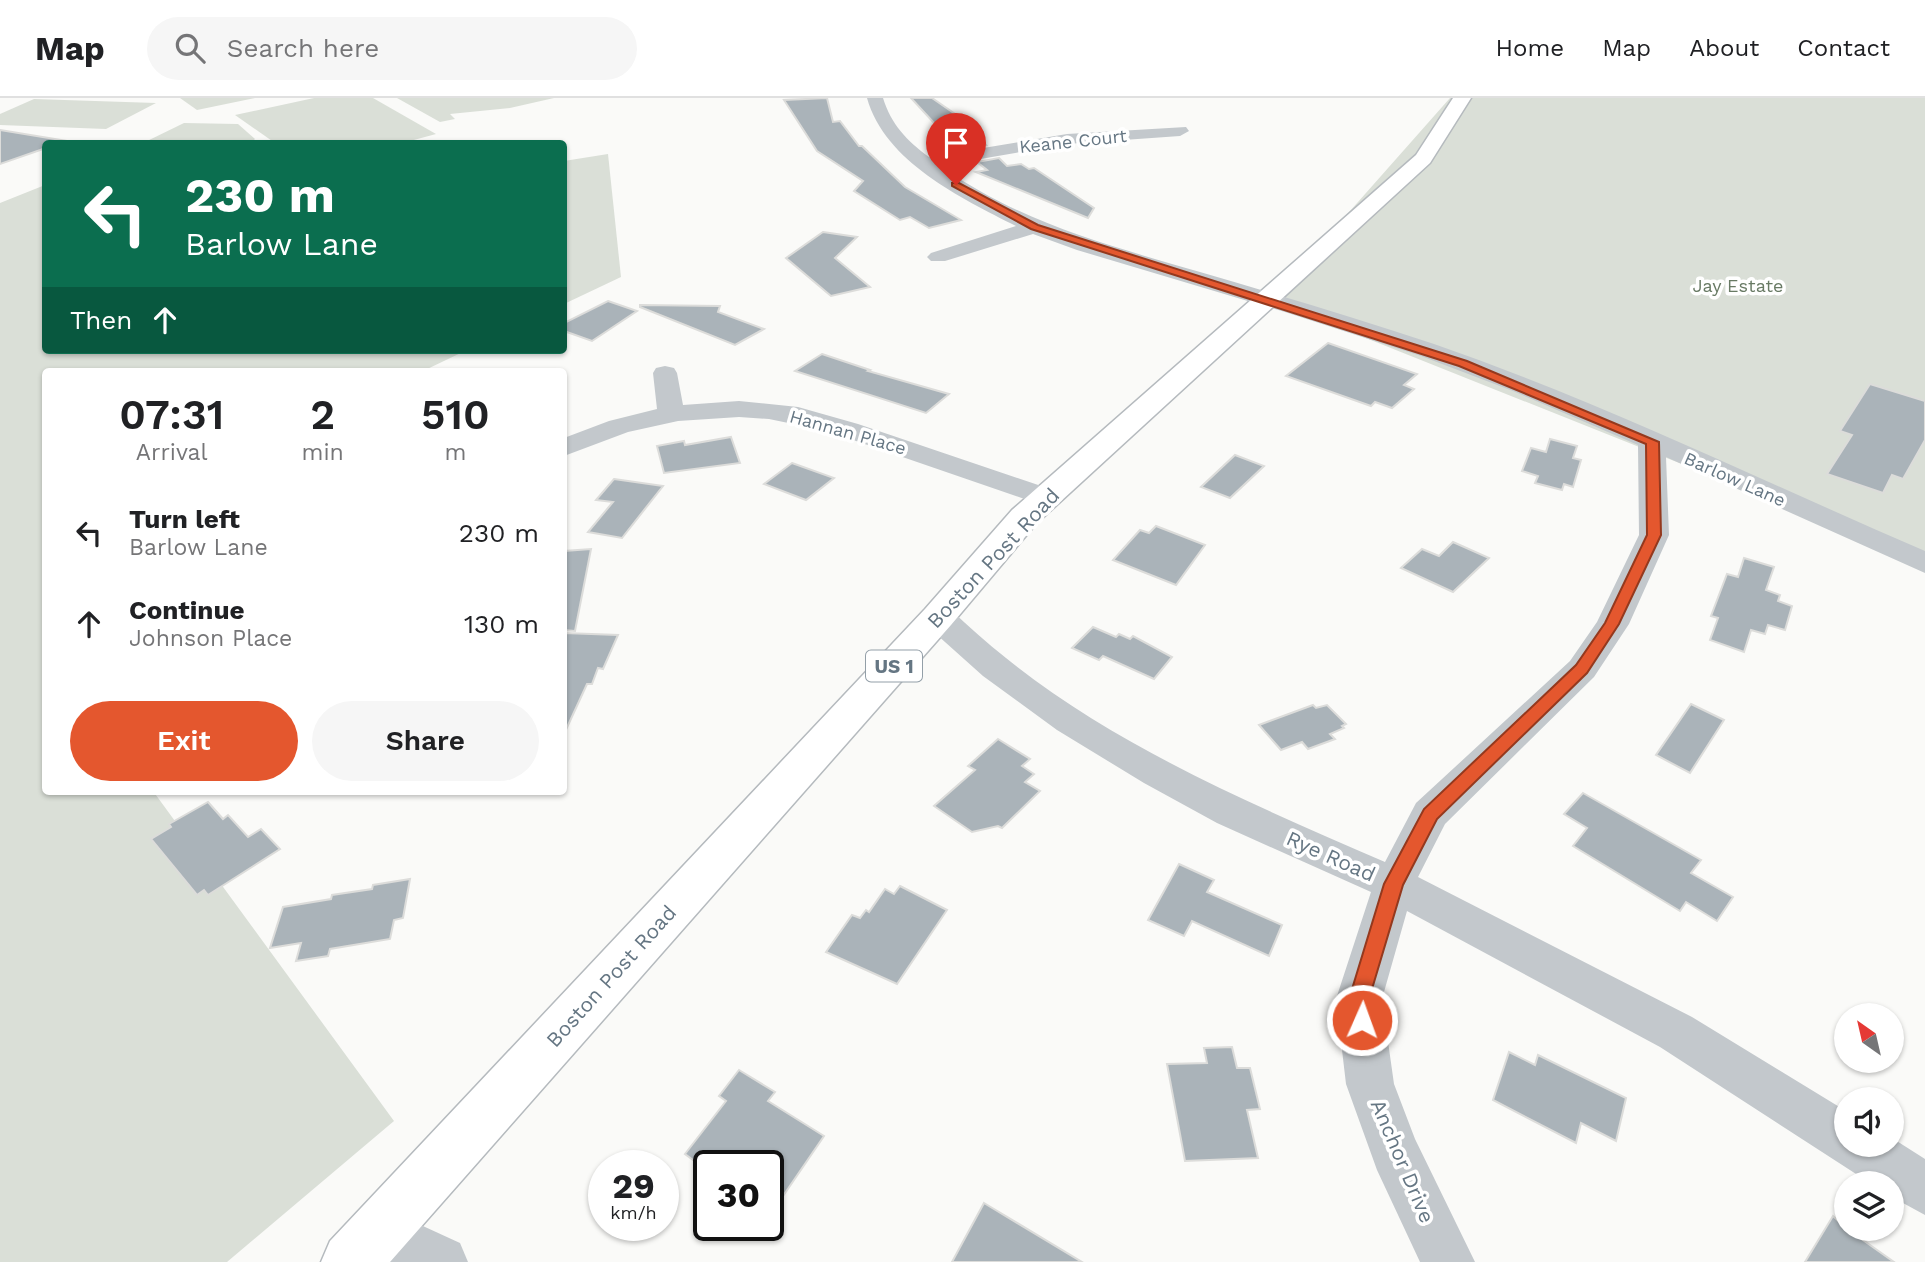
<!DOCTYPE html>
<html lang="en">
<head>
<meta charset="utf-8">
<style>
  :root { --surface:#fff; --page:#f6f6f6; --text:#202124; --muted:#757577; --line:#e0e0e0; --accent:#e4572e }
  body { margin:0; font-family:"Work Sans",sans-serif; background:var(--page); color:var(--text); height:100vh; display:flex; flex-direction:column; font-size:26px; white-space:nowrap }
  * { box-sizing:border-box; margin:0 }
  p { font-size:23px; color:var(--muted) }
  .icon { flex:none; width:38px; height:38px; fill:none; stroke:currentColor; stroke-width:2; stroke-linecap:round; stroke-linejoin:round }
  .map { position:relative; flex:1; overflow:hidden }
  .drawer { position:absolute; left:42px; top:270px; width:525px; height:427px; display:flex; flex-direction:column; background:var(--surface); border-radius:7px; box-shadow:0 2px 5px #0004 }
  .drawer>* { flex:none }
  .guide { position:absolute; left:42px; top:42px; width:525px; height:214px; border-radius:7px; box-shadow:0 2px 5px #0004; background:#0b6e4f; color:#fff; overflow:hidden }
  .needle { width:46px; rotate:326deg }
  .buttons { position:absolute; left:1834px; top:905px; display:grid; gap:14px }
  .buttons a { display:grid; place-items:center; width:70px; height:70px; border-radius:50%; background:var(--surface); box-shadow:0 2px 5px #0004; font-size:35px }
  .speed { position:absolute; left:588px; top:1052px; display:flex; gap:14px; font-size:35px; font-weight:700; text-align:center }
  .speed>* { display:grid; place-content:center; width:91px; height:91px; border-radius:50%; background:var(--surface); box-shadow:0 2px 5px #0004; line-height:1 }
  .speed small { font-size:18px; font-weight:400 }
  .speed .limit { border:4px solid #111; border-radius:10px; background:#fff; color:#111 }
  .pin { position:absolute; display:grid; place-items:center; width:60px; height:60px; color:#fff; margin:-72px -30px; border-radius:50% 50% 50% 0; rotate:-45deg; box-shadow:0 0 7px #0007 }
  .pin .icon { rotate:45deg }
  .me { position:absolute; width:77px; margin:-38px; rotate:2deg; stroke-linejoin:round; filter:drop-shadow(0 0 5px #0008) }
  .turn { display:flex; align-items:center; gap:24px; height:147px; padding:0 28px; font-size:32px }
  .turn .icon { width:91px; height:91px; stroke-width:2.5 }
  .turn b { display:block; font-size:49px; line-height:60px }
  .then { display:flex; align-items:center; height:66px; padding:0 28px; background:#0003; gap:14px; font-size:26px }
  .eta { display:flex; justify-content:space-evenly; align-items:center; height:119px; text-align:center }
  .eta b { font-size:42px; font-weight:600; line-height:49px }
  .action { display:flex; gap:14px; margin-top:auto; padding:14px 28px }
  .action a { flex:1; height:80px; border-radius:42px; background:var(--accent); color:#fff; font-size:28px; font-weight:600; line-height:80px; text-align:center }
  .action a+a { background:var(--page); color:var(--text) }
  ul { padding:0; list-style:none }
  li { display:flex; align-items:center; gap:21px; height:91px; padding:0 28px }
  li div { flex:1 }
  li b { display:block; font-size:26px }
  li em { font-style:normal }
  header { display:flex; align-items:center; gap:42px; box-sizing:border-box; height:98px; padding:0 35px; background:var(--surface); border-bottom:2px solid var(--line) }
  header strong { font-size:33px }
  nav { display:flex; gap:38px; margin-inline-start:auto; font-size:24px }
  .search { width:490px; height:63px; background:var(--page); display:flex; align-items:center; gap:18px; box-sizing:border-box; padding:0 24px; border-radius:38px; color:var(--muted); font-size:26px }
  .map>svg:first-child { display:block }
</style>
</head>
<body>
<header>
<strong>Map</strong>
<div class="search"><svg class="icon" aria-label="search" viewBox="0 0 24 24"><circle cx="10" cy="10" r="6"/><path d="M15 15l6 6"/></svg>Search here</div>
<nav><a>Home</a><a>Map</a><a>About</a><a>Contact</a></nav>
</header>
<div class="map">
<svg width="1925" height="1164" viewBox="0 0 1925 1164">
  <rect width="100%" height="100%" fill="#fafaf8"/>
  <g fill="#dadfd7">
    <polygon points="180,0 255,0 197,12"/>
    <polygon points="314,0 373,0 436,36 399,46 275,45 235,17"/>
    <polygon points="397,0 554,0 510,10 450,16 455,21 440,24"/>
    <polygon points="1450,0 1925,0 1925,463 1268,201 1289,182"/>
    <polygon points="34,1 156,5 106,31 0,27 0,16"/>
    <polygon points="184,25 238,26 255,41 250,46 143,45"/>
    <polygon points="608,56 621,179 564,206 564,63"/>
    <polygon points="45,87 46,252 467,252 423,273 46,273 46,693 153,693 394,1023 227,1164 0,1164 0,105"/>
  </g>
  <g fill="#aab3b9" stroke="#dcdcda" stroke-width="2">
    <polygon points="827,0 833,24 840,23 859,48 862,48 905,89 961,122 929,130 910,119 900,122 854,93 863,83 817,53 784,2"/>
    <polygon points="911,0 932,0 958,18 986,47 958,51"/>
    <polygon points="0,32 67,43 46,46 46,50 0,66"/>
    <polygon points="999,60 1007,68 1021,66 1029,71 1034,70 1094,110 1088,120 976,74 987,72 977,64"/>
    <polygon points="823,134 857,139 835,160 870,189 831,198 786,160"/>
    <polygon points="608,203 637,213 592,243 564,233 564,225"/>
    <polygon points="640,207 720,208 718,214 764,231 735,247 640,209"/>
    <polygon points="1328,245 1417,276 1404,287 1414,291 1392,310 1375,304 1371,308 1286,278"/>
    <polygon points="822,256 870,272 868,273 949,296 926,315 795,273"/>
    <polygon points="1870,286 1925,303 1925,342 1903,381 1892,377 1883,395 1827,376 1852,337 1840,333"/>
    <polygon points="731,339 740,365 664,375 657,348 684,343 685,347"/>
    <polygon points="1550,341 1577,348 1573,360 1581,362 1573,389 1564,386 1562,392 1535,385 1538,378 1522,373 1531,350 1546,354"/>
    <polygon points="1235,357 1264,368 1230,400 1201,389"/>
    <polygon points="792,365 834,380 806,402 764,386"/>
    <polygon points="614,381 663,388 622,440 588,434 613,404 596,402"/>
    <polygon points="1156,428 1205,447 1176,487 1113,462 1140,432 1149,435"/>
    <polygon points="1453,444 1489,460 1453,494 1401,470 1422,451 1439,458"/>
    <polygon points="591,451 575,533 564,532 564,453"/>
    <polygon points="1744,460 1774,469 1766,492 1780,497 1778,503 1792,508 1785,532 1768,527 1765,536 1751,532 1744,554 1710,542 1718,520 1711,518 1727,476 1738,479"/>
    <polygon points="1093,529 1116,539 1119,536 1130,541 1133,538 1172,559 1154,581 1103,558 1099,562 1072,550"/>
    <polygon points="564,535 618,537 603,571 598,570 592,586 587,586 564,636"/>
    <polygon points="1691,606 1724,622 1690,675 1656,657"/>
    <polygon points="1313,607 1316,610 1327,607 1346,626 1342,628 1344,630 1330,636 1335,641 1308,651 1302,644 1281,652 1259,627"/>
    <polygon points="998,641 1030,661 1022,668 1034,676 1025,684 1040,693 1002,730 998,728 972,734 934,708 975,672 968,668"/>
    <polygon points="1583,695 1701,762 1691,775 1733,799 1717,823 1686,804 1680,813 1573,748 1587,730 1564,716"/>
    <polygon points="208,704 223,721 228,717 248,739 261,731 280,751 208,797 204,792 197,797 151,741 171,729 169,726"/>
    <polygon points="1179,766 1214,782 1207,794 1282,827 1269,858 1192,823 1184,838 1148,822"/>
    <polygon points="410,781 403,820 394,822 390,841 330,851 328,858 296,863 301,845 270,850 283,809 331,801 332,797 372,791 373,787"/>
    <polygon points="900,788 947,812 897,886 826,854 852,817 860,820 866,812 869,814 885,791 894,796"/>
    <polygon points="1232,949 1237,970 1250,970 1260,1011 1247,1012 1258,1060 1185,1063 1167,966 1207,965 1204,950"/>
    <polygon points="1509,954 1535,967 1538,957 1626,1000 1616,1043 1581,1025 1576,1045 1493,1002"/>
    <polygon points="739,972 775,994 768,1003 824,1038 768,1120 768,1068 701,1068 685,1056 726,1003 719,998"/>
    <polygon points="984,1105 1082,1164 952,1164"/>
    <polygon points="1833,1118 1846,1130 1894,1164 1805,1164"/>
  </g>
  <g fill="none" stroke-linecap="round" stroke-linejoin="round">
    <defs>
      <polygon id="primary" points="1453,0 1471,0 1430,65 1036,426 951,527 390,1164 321,1164 330,1143 925,511 1012,412 1416,57"/>
    </defs>
    <use href="#primary" stroke="#b5babe" stroke-width="3"/>
    <g fill="#c3c8cc" fill-rule="evenodd">
      <path d="M867 0H883C891 26 907 43 929 59L1067 36 1186 29 1189 33 1180 38 1067 46 940 68C1024 126 1104 146 1200 174 1278 197 1357 220 1434 246 1602 304 1762 383 1925 453V475L1666 359 1669 437 1629 526 1594 579 1445 726 1418 779 1692 919 1846 1013V1046H1892V1040L1925 1061V1117L1892 1099V1085H1870L1660 949 1407 813 1382 901 1394 986 1415 1041 1475 1164H1420L1377 1072 1346 986 1336 901 1371 794 1217 725 1144 685 1057 632 983 578 926 527 922 519 926 511 938 508 950 511C968 528 987 545 1006 560 1116 649 1256 708 1385 764L1416 705 1570 563 1597 524 1639 437 1638 347 1513 293 1421 258 1285 214 1077 152 1033 136 945 163H931L927 159 931 155 1016 128C961 100 885 64 867 0Z"/>
      <polygon points="665,268 674,270 677,275 683,307 739,303 798,309 858,326 1056,393 1061,399 1056,405 1046,408 1036,405 827,333 769,321 739,319 678,323 628,334 564,358 564,340 609,323 657,311 653,275 656,270"/>
      <polygon points="377,1107 460,1145 468,1164 382,1164 358,1153 350,1134 358,1115"/>
    </g>
    <use href="#primary" fill="#fff" fill-rule="evenodd"/>
  </g>
  <polygon fill="#e4572e" stroke="#94391e" stroke-width="2" points="952,85 959,85 1038,127 1467,263 1659,344 1661,437 1619,526 1587,575 1437,721 1403,787 1369,901 1372,922 1369,929 1362,932 1354,929 1349,901 1384,786 1424,711 1576,567 1605,525 1647,437 1646,346 1459,268 1031,131 952,88"/>
  <g text-anchor="middle" dominant-baseline="central" stroke-width="7" stroke-linejoin="round" paint-order="stroke">
    <g font-size="18" fill="#657683" stroke="#fff">
      <text transform="translate(1073 43) rotate(-6)">Keane Court</text>
      <text transform="translate(848 334) rotate(16)">Hannan Place</text>
      <text transform="translate(1735 381) rotate(24)">Barlow Lane</text>
    </g>
    <g font-size="18" fill="#687a64" stroke="#fff">
      <text x="1738" y="187">Jay Estate</text>
    </g>
    <rect fill="#fff" stroke="#939fa8" stroke-width="2" x="866" y="552.5" width="56" height="31" rx="5"/>
    <g font-size="19" font-weight="bold" fill="#657683">
      <text x="894" y="568">US 1</text>
    </g>
    <g font-size="21" fill="#657683" stroke="#fff">
      <text transform="translate(993 460) rotate(-47)">Boston Post Road</text>
      <text transform="translate(1331 758) rotate(24)">Rye Road</text>
      <text transform="translate(611 878) rotate(-48)">Boston Post Road</text>
      <text transform="translate(1403 1063) rotate(67)">Anchor Drive</text>
    </g>
  </g>
</svg>
<div class="buttons">
<a><svg class="needle" viewBox="-14 -14 28 28"><path d="M0-13l5 13h-10z" fill="#e53935"/><path d="M0 13l5-13h-10z" fill="#757577"/></svg></a>
<a><svg class="icon" aria-label="sound" viewBox="0 0 24 24"><path d="M4 9h4l5-4v14l-5-4H4zM17 9q2 3 0 6"/></svg></a>
<a><svg class="icon" aria-label="layers" viewBox="0 0 24 24"><path d="M12 4l9 5-9 5-9-5zM3 14l9 5 9-5"/></svg></a>
</div>
<div class="speed"><div>29<small>km/h</small></div><div class="limit">30</div></div>
<div class="pin" style="left:956px;top:87px;background:#d93025"><svg class="icon" aria-label="arrive" viewBox="0 0 24 24"><path d="M6 21V4h12l-3 4 3 4H6"/></svg></div>
<svg class="me" style="left:1362px;top:922px" viewBox="-20 -20 40 40"><circle r="17" fill="#e4572e" stroke="#fff" stroke-width="3"/><path d="M0-11L8 9 0 5-8 9z" fill="#fff"/></svg>
<div class="guide">
<div class="turn"><svg class="icon" aria-label="left" viewBox="0 0 24 24"><path d="M17 20v-9H6M10 6l-5 5 5 5"/></svg><div><b>230 m</b>Barlow Lane</div></div>
<div class="then">Then<svg class="icon" aria-label="ahead" viewBox="0 0 24 24"><path d="M12 20V5M6 11l6-6 6 6"/></svg></div>
</div>
<section class="drawer">
<div class="eta">
<div><b>07:31</b><p>Arrival</p></div>
<div><b>2</b><p>min</p></div>
<div><b>510</b><p>m</p></div>
</div>
<ul>
<li><svg class="icon" aria-label="left" viewBox="0 0 24 24"><path d="M17 20v-9H6M10 6l-5 5 5 5"/></svg><div><b>Turn left</b><p>Barlow Lane</p></div><em>230 m</em></li>
<li><svg class="icon" aria-label="ahead" viewBox="0 0 24 24"><path d="M12 20V5M6 11l6-6 6 6"/></svg><div><b>Continue</b><p>Johnson Place</p></div><em>130 m</em></li>
</ul>
<div class="action"><a>Exit</a><a>Share</a></div>
</section>
</div>
</body>
</html>
